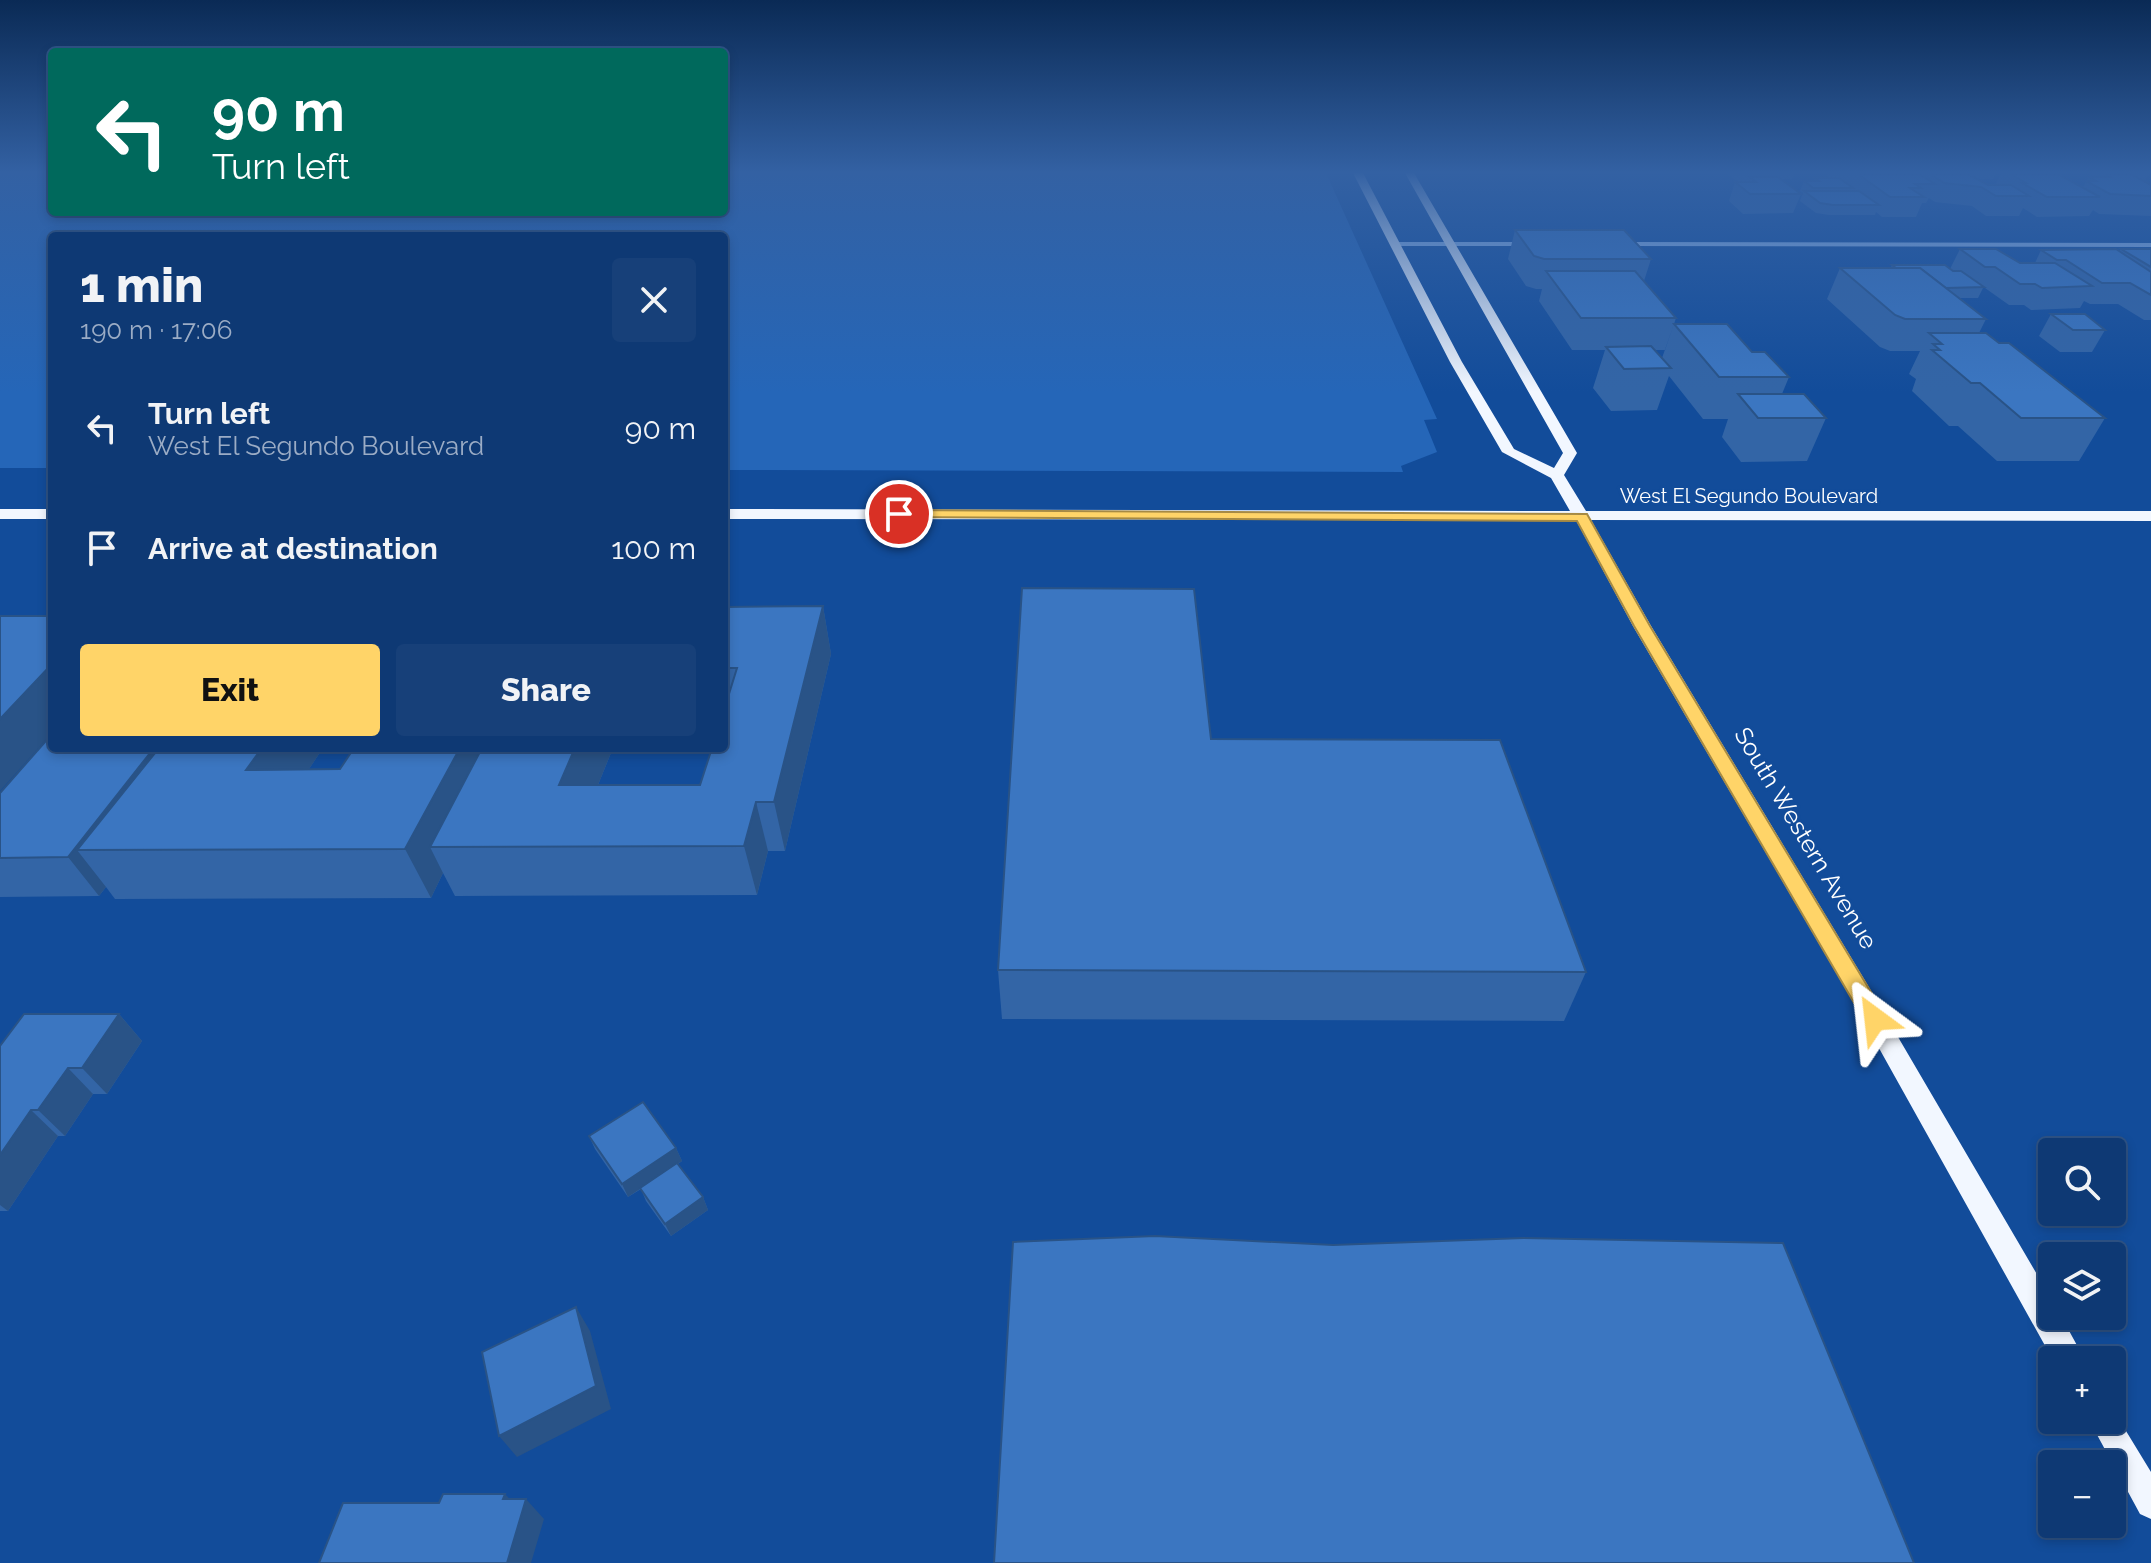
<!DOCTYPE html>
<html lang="en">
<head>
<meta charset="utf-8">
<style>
  :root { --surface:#0e3974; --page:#174079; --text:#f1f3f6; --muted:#9bacc5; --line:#2e5386; --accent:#ffd468 }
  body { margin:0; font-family:Raleway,sans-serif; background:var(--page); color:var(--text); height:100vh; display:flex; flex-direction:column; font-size:30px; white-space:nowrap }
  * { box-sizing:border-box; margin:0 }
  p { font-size:26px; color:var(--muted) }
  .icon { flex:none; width:44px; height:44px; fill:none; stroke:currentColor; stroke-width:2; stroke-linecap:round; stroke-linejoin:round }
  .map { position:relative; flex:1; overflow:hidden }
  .sheet { position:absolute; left:48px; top:232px; width:680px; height:520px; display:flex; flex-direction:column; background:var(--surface); border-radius:8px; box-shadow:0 4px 12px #0003,0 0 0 2px var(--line) }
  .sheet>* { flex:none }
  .guide { position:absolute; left:48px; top:48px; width:680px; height:168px; border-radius:8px; box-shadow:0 4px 12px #0003,0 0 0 2px var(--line); background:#00695c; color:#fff; overflow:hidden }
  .buttons { position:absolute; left:2038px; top:1138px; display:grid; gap:16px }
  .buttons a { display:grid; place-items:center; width:88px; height:88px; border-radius:8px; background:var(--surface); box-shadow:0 4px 12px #0003,0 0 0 2px var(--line); font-size:40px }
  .pin { position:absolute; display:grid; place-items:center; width:68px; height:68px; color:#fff; margin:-34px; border:4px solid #fff; border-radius:50%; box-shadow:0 2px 8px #0007 }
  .me { position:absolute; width:88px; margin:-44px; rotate:330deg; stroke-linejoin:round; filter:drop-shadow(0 0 6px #0008) }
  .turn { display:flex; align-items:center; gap:28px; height:168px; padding:0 32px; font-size:36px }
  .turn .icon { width:104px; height:104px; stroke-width:2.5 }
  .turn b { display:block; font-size:56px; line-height:68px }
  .round { display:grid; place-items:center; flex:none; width:84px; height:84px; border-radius:8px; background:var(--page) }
  .head { display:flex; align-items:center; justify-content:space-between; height:136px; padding:0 32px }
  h1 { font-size:48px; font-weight:800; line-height:60px }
  .primary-button { display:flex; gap:16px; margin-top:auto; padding:16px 32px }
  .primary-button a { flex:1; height:92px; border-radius:8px; background:var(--accent); color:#111; font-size:32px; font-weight:800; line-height:92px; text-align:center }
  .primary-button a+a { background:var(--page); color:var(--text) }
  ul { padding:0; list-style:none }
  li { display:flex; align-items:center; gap:24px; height:120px; padding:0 32px }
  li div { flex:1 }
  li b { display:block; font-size:30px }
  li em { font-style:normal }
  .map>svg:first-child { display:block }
</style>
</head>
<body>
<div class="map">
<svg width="2151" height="1563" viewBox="0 0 2151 1563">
  <rect width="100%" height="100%" fill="#124c9a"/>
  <polygon fill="#2566b8" points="0,173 52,173 52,212 724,212 724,173 1326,173 1437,419 1424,420 1437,452 1401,466 1403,472 724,470 724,236 52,236 52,468 0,468"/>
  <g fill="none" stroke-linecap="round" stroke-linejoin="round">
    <g stroke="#a5c8f4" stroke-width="4">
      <polyline points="1394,244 1522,244"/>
      <polyline points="1628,244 2151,245"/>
    </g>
    <g fill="#f2f7ff" fill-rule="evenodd">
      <polygon points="1353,173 1363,173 1462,362 1514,449 1554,468 1563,453 1405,173 1414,173 1577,453 1564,475 1586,511 2151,511 2151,521 1591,520 1651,626 1867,984 2052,1300 2052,1316 2061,1316 2085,1360 2053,1360 1851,998 1633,626 1576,520 724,519 724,509 1570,511 1551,478 1502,452 1450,362"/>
      <rect x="0" y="509" width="52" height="10"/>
      <polygon points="2112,1408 2151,1472 2151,1519 2140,1514 2089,1420 2112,1420"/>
    </g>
  </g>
  <g fill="#3365a6" fill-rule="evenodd">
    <polygon points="1728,174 1794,174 1792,179 1782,179 1801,194 1793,213 1743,214 1729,201 1735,182 1738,182"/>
    <polygon points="1827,174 1996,174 1993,179 1977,179 1988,185 1995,185 2001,174 2061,174 2060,175 2083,187 2089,177 2096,177 2089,174 2149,174 2145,181 2151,185 2151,216 2099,214 2093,210 2089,216 2037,217 2023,208 2019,216 1986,216 1972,206 1935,202 1929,198 1926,203 1922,203 1916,217 1882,217 1876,212 1875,215 1829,215 1816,213 1800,201 1803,193 1800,191 1804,181 1814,181 1815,178 1830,178 1827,175"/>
    <path d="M1515 230 1651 259 1644 281 1676 318 1674 324 1752 352 1789 377 1782 394 1826 418 1807 461 1741 462 1722 437 1728 419H1703L1669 376 1657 410 1611 411 1593 388 1605 350H1572L1539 301 1542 289H1536L1526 286 1508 259ZM1674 324 1662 358 1655 350H1665Z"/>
    <polygon points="1960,249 2020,263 2035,263 2041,250 2119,251 2121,249 2151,249 2151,320 2144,320 2118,304 2090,304 2084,301 2080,308 2031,310 2024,305 2009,305 1985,288 1983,288 1978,298 1960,298 1986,319 1979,333 1999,343 2105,418 2079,461 1997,461 1958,426 1949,426 1912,391 1916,379 1909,374 1920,351 1890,351 1880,347 1827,299 1840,268 1891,268 1892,265 1950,269"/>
    <polygon points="2051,314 2105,330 2092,352 2060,352 2039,336"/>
    <polygon points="823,606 831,654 785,851 768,851 757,895 455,896 443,873 431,898 115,899 106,887 99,896 0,897 0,793 52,748 323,748 309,769 340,769 613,748 598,785 700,785 724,748 724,607"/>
    <polygon points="1211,739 1586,972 1564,1021 1002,1019 998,970"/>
    <polygon points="119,1014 142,1041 107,1094 93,1094 65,1136 58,1136 8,1211 0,1211 0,1046"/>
    <polygon points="589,1136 676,1148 682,1161 678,1164 703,1197 708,1210 671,1236 646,1201 641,1189 628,1197 595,1149"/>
  </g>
  <g fill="#295387">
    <polygon points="823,606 831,654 785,851 774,802"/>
    <polygon points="52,664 52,733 0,791 0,719"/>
    <polygon points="154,748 209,748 77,850 106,887 99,896 68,857"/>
    <polygon points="262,748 323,748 276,819 246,770"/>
    <polygon points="460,748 506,748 430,847 443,873 431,898 405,849"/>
    <polygon points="575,748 613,748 578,834 559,785"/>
    <polygon points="756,802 768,851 757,895 744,846"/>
    <polygon points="119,1014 142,1041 107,1094 82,1068"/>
    <polygon points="68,1068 93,1094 65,1136 38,1110"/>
    <polygon points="31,1110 58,1136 8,1211 0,1205 0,1155"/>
    <polygon points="676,1148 682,1161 628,1197 622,1184"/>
    <polygon points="703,1197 708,1210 671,1236 665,1224"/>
    <polygon points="576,1307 590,1331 611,1409 517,1457 499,1436"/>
    <polygon points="505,1494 522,1512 526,1499 544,1519 531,1563 507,1563 503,1499"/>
  </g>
  <g fill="#3b76c1" stroke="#295387" stroke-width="2">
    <polygon points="1858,174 1919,174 1935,184 1915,184 1921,188 1910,188 1924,197 1890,197"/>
    <polygon points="1930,174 1968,174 1988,185 2011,185 2029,196 1996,196 1981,187 1944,183"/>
    <polygon points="2011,174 2058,174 2100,197 2047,197 2022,183 2026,183"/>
    <polygon points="2105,174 2131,174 2151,185 2151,196 2110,194 2086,181 2096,181 2089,177 2112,177"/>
    <polygon points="1750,177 1778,177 1801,194 1750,194 1735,182 1756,182"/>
    <polygon points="1815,178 1839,178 1853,188 1813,188 1804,181 1819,181"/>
    <polygon points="1804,191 1859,191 1879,205 1833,205 1820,203"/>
    <polygon points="1515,230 1624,230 1651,259 1544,259 1534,256"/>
    <polygon points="1960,249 1996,249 2020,263 2055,263 2092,286 2042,288 2035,284 2020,284 1995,267 1985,267"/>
    <polygon points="2116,249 2151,272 2151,295 2130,283 2102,283 2066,260 2057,260 2041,250"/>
    <polygon points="2121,249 2151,249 2151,267"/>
    <polygon points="1892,265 1945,265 1953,271 1961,271 1984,287 1946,288 1920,268 1896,268"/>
    <polygon points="1840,268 1920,268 1986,319 1905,319 1895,315"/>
    <polygon points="1546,271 1635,271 1676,318 1581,318"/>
    <polygon points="2051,314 2085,314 2105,330 2073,330"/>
    <polygon points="1674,324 1727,324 1752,352 1765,352 1789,377 1719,377"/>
    <polygon points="1929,333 1986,333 1999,343 2009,343 2105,418 2021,418 1980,383 1971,383 1932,350 1940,350 1933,344 1942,344"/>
    <polygon points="1651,346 1671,368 1624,369 1606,347"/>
    <polygon points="1738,394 1804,394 1826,418 1758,418"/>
    <polygon points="1022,588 1194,589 1211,739 1500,740 1586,972 998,970"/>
    <polygon points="823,606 774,802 756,802 744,846 430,847 482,748 575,748 559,785 700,785 712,748 724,748 724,710 737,668 724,668 724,607"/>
    <polygon points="0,616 52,616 52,664 0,719"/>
    <polygon points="52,734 52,748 154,748 68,857 0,858 0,793"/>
    <polygon points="159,748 262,748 246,770 340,769 354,748 460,748 405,849 77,850"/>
    <polygon points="24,1014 119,1014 82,1068 68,1068 38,1110 31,1110 0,1155 0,1046"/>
    <polygon points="643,1102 676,1148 622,1184 589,1136"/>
    <polygon points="677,1163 703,1197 665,1224 640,1188"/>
    <polygon points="1155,1236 1333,1245 1523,1238 1783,1243 1914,1563 994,1563 1013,1242"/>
    <polygon points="576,1307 596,1386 499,1436 482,1352"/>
    <polygon points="443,1494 505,1494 503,1499 526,1499 507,1563 319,1563 343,1503 439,1503"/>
  </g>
  <linearGradient id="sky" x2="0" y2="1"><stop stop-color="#0a2a55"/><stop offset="0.44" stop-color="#3361a3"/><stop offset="1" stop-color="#3361a3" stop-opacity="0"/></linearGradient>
  <rect width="2151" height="392" fill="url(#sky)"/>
  <polygon fill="#ffd468" stroke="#a68a44" stroke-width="2" points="899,510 1587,514 1650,626 1883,1012 1886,1019 1883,1025 1875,1028 1867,1025 1634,626 1577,521 894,517 894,511"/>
  <g text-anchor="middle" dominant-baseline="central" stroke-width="6" stroke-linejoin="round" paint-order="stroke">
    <g font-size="20" fill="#fff" stroke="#124c9a">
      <text x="1749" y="496">West El Segundo Boulevard</text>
    </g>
    <g font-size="24" fill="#fff" stroke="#124c9a">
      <text transform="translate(1806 838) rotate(59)">South Western Avenue</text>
    </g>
  </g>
</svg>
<div class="buttons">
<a><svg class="icon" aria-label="search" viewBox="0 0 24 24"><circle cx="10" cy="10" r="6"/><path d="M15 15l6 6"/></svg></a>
<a><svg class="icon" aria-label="layers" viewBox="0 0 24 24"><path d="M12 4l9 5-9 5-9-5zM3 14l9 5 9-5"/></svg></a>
<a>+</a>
<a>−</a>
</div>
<div class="pin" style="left:899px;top:514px;background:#d93025"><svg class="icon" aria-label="arrive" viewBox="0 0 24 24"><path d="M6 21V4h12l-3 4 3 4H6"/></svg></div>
<svg class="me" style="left:1875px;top:1019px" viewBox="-20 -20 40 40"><path d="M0-17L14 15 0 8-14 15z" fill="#ffd468" stroke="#fff" stroke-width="4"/></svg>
<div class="guide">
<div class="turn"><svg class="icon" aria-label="left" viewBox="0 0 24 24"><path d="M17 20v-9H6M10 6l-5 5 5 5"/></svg><div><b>90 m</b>Turn left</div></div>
</div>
<section class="sheet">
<div class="head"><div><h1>1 min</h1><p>190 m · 17:06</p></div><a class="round"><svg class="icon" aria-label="close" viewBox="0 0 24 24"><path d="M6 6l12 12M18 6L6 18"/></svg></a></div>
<ul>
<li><svg class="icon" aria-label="left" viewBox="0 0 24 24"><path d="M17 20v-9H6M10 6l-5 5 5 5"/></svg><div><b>Turn left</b><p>West El Segundo Boulevard</p></div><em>90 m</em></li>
<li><svg class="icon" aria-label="arrive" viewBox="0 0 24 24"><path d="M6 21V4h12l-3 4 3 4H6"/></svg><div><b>Arrive at destination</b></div><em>100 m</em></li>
</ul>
<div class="primary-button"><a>Exit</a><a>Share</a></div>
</section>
</div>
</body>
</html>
